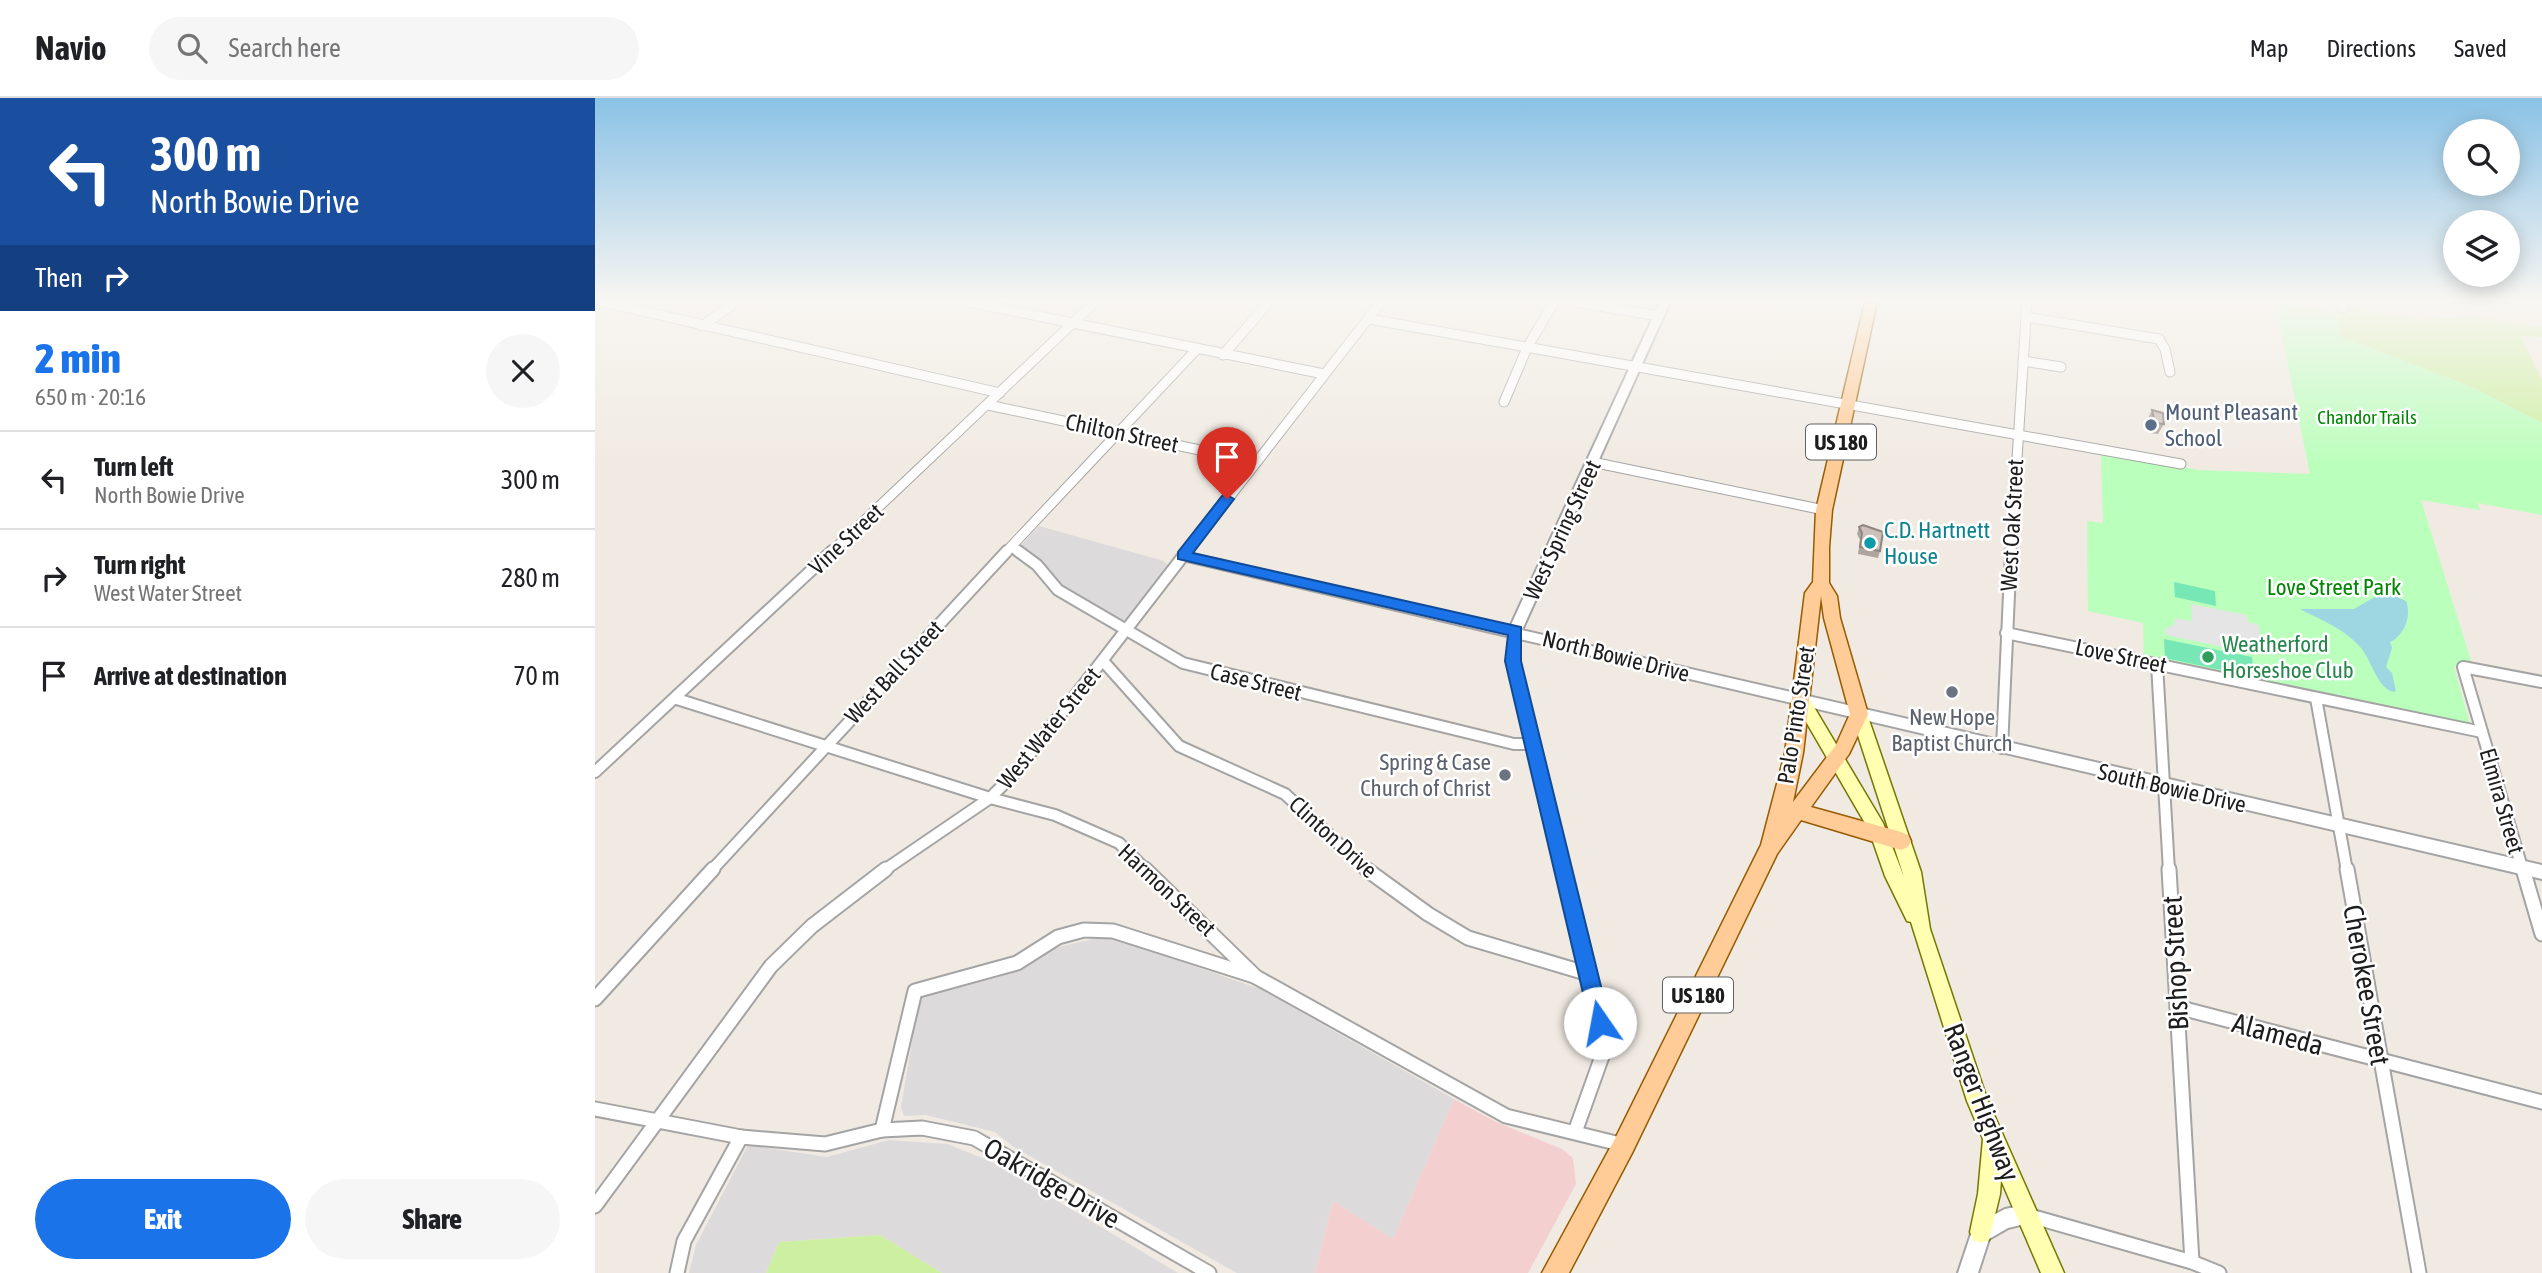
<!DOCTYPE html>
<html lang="en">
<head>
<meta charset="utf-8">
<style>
  :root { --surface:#fff; --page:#f6f6f6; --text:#202124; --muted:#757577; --line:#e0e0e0; --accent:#1a73e8 }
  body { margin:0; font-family:"Asap Condensed",sans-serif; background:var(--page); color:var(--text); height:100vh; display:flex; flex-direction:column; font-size:26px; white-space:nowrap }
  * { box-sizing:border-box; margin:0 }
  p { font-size:23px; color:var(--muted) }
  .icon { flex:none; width:38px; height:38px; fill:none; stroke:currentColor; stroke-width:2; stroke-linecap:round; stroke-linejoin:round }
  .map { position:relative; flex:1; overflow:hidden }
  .side { display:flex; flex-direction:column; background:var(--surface); width:595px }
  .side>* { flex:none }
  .hud { background:#1a4fa0; color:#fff; overflow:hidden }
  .fabs { position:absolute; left:1848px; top:21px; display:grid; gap:14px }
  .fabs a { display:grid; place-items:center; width:77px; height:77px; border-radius:50%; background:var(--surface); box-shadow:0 4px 18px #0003; font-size:35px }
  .pin { position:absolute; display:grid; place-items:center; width:60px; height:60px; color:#fff; margin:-72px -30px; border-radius:50% 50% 50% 0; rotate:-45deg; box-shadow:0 0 7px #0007 }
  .pin .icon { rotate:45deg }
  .me { position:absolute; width:77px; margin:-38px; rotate:348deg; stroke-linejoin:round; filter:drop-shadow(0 0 5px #0008) }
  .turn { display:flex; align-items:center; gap:24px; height:147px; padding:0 35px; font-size:32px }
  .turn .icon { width:91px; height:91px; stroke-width:2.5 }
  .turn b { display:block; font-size:49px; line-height:60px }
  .then { display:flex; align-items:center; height:66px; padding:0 35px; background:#0003; gap:14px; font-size:26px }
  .round { display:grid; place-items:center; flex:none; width:74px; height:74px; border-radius:37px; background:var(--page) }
  .head { display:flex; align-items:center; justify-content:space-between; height:119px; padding:0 35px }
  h1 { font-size:42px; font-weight:800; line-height:52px; color:var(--accent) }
  .action { display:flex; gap:14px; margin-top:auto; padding:14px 35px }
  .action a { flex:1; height:80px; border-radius:42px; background:var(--accent); color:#fff; font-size:28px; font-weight:800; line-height:80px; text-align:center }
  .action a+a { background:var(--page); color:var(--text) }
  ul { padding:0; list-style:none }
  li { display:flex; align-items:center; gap:21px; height:98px; padding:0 35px; border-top:2px solid var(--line) }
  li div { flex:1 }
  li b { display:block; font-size:26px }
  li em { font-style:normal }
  header { display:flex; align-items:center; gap:42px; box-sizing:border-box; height:98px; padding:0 35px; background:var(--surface); border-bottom:2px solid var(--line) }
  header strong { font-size:33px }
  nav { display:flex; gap:38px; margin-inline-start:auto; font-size:24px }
  .search { width:490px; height:63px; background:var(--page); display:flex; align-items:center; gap:18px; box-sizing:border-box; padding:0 24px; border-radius:38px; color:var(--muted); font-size:26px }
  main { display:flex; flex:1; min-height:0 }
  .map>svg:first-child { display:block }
</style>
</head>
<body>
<header>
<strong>Navio</strong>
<div class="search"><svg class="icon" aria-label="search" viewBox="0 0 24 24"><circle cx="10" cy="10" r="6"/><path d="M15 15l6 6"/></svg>Search here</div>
<nav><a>Map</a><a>Directions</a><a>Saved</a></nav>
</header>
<main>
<section class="side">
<div class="hud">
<div class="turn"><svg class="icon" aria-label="left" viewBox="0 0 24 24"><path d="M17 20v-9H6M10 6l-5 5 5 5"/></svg><div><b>300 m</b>North Bowie Drive</div></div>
<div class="then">Then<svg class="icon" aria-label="right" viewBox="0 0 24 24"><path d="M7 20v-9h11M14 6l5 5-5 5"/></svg></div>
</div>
<div class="head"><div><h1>2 min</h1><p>650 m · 20:16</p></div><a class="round"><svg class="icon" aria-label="close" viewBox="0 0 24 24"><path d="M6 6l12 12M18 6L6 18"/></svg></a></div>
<ul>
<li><svg class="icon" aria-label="left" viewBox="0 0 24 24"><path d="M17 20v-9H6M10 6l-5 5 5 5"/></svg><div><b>Turn left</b><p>North Bowie Drive</p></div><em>300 m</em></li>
<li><svg class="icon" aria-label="right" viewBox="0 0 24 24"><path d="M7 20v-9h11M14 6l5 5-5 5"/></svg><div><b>Turn right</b><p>West Water Street</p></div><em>280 m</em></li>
<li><svg class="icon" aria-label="arrive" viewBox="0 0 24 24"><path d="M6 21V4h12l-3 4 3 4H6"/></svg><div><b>Arrive at destination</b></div><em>70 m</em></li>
</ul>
<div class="action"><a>Exit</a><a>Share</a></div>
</section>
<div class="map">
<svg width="1947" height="1175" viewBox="0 0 1947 1175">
  <rect width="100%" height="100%" fill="#f0eae2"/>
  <g fill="#dcdada">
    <polygon points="444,428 569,463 573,467 531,521 525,523 471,494 425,448"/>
    <polygon points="506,839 525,842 665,891 859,1001 798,1141 738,1103 720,1175 642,1175 419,1049 400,1034 331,1017 309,1018 306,1010 324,900 407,878 460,850"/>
    <polygon points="294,1042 352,1046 395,1063 583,1175 347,1175 285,1137 184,1144 171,1175 94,1175 101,1147 153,1047 232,1059"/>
  </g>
  <polygon fill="#f3cfd0" points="859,1001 901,1024 967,1051 978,1060 981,1086 933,1175 720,1175 738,1103 798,1141"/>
  <g fill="#cdefa2">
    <polygon points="1739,208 1821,221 1880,219 1947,229 1947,239 1926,238 1947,282 1947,325 1877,289 1746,239"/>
    <polygon points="285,1137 347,1175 171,1175 184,1144"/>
  </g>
  <polygon fill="#baffbb" points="1680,204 1740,214 1746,239 1877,289 1947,325 1947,417 1883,405 1885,412 1826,402 1877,566 1865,564 1859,569 1875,626 1549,559 1548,525 1493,513 1492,423 1508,425 1506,355 1604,372 1715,376"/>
  <g fill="#77e7b5">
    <polygon points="1579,484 1620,493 1621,508 1580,499"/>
    <polygon points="1569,541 1657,559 1659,579 1570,560"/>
  </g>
  <polygon fill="#e5e5e5" points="1596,506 1652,517 1653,524 1664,527 1665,541 1657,540 1659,556 1648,553 1645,547 1643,552 1571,537 1570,531 1580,526 1580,520 1597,523"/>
  <path fill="#9ed7e2" d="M1790 493 1811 503C1817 518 1809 538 1795 544L1797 550 1791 569 1797 575 1801 593 1798 594C1781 588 1777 563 1766 550 1749 530 1727 523 1705 511H1759Z"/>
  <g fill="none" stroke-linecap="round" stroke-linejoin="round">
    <defs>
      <g id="minor-far2">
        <polyline points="8,204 405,295"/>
        <polyline points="374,204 729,276"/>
        <polyline points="980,204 1064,218"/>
        <polyline points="1746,204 1748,210"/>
        <polyline points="1431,219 1564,241 1570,251 1575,274"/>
        <polyline points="774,221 1586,366"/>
        <polyline points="107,228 141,204"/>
        <polyline points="628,257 674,204"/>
        <polyline points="1428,263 1466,269"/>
        <polyline points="909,304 932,250 959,204"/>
        <polyline points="393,307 661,364"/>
        <polyline points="997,364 1229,412"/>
        <polyline points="417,449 426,455"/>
        <polyline points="235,455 500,204"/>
        <polyline points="410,455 602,251"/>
        <polyline points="591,455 786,204"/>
        <polyline points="1416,455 1432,204"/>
      </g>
      <g id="minor-far1">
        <polyline points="423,453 442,467 463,492 588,565 919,646 938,646"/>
        <polyline points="920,533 918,563 968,773"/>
        <polyline points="1411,535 1887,634"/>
        <polyline points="508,563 584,648 690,696 773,773"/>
        <polyline points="1562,566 1574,773"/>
        <polyline points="1721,600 1752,773"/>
        <polyline points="82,601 395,700 460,717 524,745 552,773"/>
        <polyline points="1407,650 1416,453"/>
        <polyline points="0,674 237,453"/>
        <polyline points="116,773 412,453"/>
        <polyline points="288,773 395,700 421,674 592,453"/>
        <polyline points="1928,773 1868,569 1947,584"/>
      </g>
      <g id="minor">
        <polyline points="550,771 661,879 911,1018 1029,1047"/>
        <polyline points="771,771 833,816 873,840 994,876"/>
        <polyline points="967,771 1010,950 980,1034"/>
        <polyline points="1574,771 1597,1164"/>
        <polyline points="1752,771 1824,1175"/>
        <polyline points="1928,771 1947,836"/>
        <polyline points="0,901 118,771"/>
        <polyline points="1582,909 1947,1004"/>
        <polyline points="0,1011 146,1039 230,1046 287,1032 327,1030 379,1040 614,1175"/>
        <polyline points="287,1032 320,893 422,865 463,839 489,832 518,833 659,878"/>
        <polyline points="0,1108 176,868 217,828 291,771"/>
        <polyline points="1432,1117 1597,1164 1624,1175"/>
        <polyline points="82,1175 89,1143 146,1039"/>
      </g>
      <g id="tertiary">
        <polygon points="1065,204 1075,204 927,532 1947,767 1947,781 588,462 582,458 588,454 915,529"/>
        <polygon points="1431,1107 1438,1110 1441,1117 1438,1124 1413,1130 1394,1141 1383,1175 1363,1175 1379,1127 1410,1111"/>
      </g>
      <polygon id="secondary" points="1207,597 1213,599 1288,725 1309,779 1256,616 1258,611 1270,611 1272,616 1326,774 1335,831 1392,1001 1469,1175 1446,1175 1406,1082 1405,1096 1394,1142 1386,1145 1378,1142 1375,1134 1383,1096 1388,1041 1372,1003 1316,824 1312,823 1290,778 1274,732 1199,603 1201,599"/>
      <path id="primary" d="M1270 204H1282L1237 412 1234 449V485L1242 498 1245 520 1273 616 1254 656 1216 709 1306 734 1313 737 1316 743 1313 749 1306 752 1206 722 1182 756 1037 1055 974 1175H947L1021 1039 1166 747 1190 655 1210 495 1218 484 1221 412ZM1226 498 1229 520 1255 616 1241 647 1198 704 1208 655Z"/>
    </defs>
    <use href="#minor-far2" stroke="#a4a4a4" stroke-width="11"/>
    <use href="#minor-far1" stroke="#a4a4a4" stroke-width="14"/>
    <use href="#minor" stroke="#a4a4a4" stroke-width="17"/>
    <use href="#tertiary" stroke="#a4a4a4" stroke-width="4"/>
    <use href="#secondary" stroke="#737900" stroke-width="3"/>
    <use href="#primary" stroke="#975b00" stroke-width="3"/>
    <use href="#minor-far2" stroke="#fff" stroke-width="9"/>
    <use href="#minor-far1" stroke="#fff" stroke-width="10"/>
    <use href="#minor" stroke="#fff" stroke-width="13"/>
    <use href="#tertiary" fill="#fff" fill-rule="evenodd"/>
    <use href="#secondary" fill="#fffeb1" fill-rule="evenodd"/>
    <use href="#primary" fill="#ffcc98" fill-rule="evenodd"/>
  </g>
  <g fill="#afa59e">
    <polygon points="1557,312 1569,326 1563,336 1555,335 1552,322"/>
    <polygon points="1264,429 1285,453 1283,460 1263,456 1265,442 1262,436"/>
  </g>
  <g fill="#ccc0b8" stroke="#8f8681" stroke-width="2">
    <polygon points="1557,312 1568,315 1569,326 1560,325"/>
    <polygon points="1268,427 1288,434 1285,453 1265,449 1267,435 1264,429"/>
  </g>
  <linearGradient id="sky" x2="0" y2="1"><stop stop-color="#8ac2e6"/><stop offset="0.55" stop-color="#f8f6f2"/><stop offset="1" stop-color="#f8f6f2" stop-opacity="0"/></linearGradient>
  <rect width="1947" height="369" fill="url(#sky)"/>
  <polygon fill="#1a73e8" stroke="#114b97" stroke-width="2" points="632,397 639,401 598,455 926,529 926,563 1015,925 1012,932 1005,935 998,932 995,925 910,563 913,537 583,461 583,454 627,398"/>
  <circle fill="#5c6f8a" stroke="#fff" stroke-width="2.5" cx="1556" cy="327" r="7"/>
  <circle fill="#0f9aa8" stroke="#fff" stroke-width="2.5" cx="1275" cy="445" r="7"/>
  <circle fill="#2e9e5b" stroke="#fff" stroke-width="2.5" cx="1613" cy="559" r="7"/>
  <g fill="#6b7280" stroke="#fff" stroke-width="2.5">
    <circle cx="1357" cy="594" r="7"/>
    <circle cx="910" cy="677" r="7"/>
  </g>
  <g text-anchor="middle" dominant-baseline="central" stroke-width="5" stroke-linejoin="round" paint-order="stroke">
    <g font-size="19" fill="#008703" stroke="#fff">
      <text x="1772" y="319">Chandor Trails</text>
    </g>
    <g fill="#fff" stroke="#616161" stroke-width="2">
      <rect x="1211" y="326.5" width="70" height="35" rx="5"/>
      <rect x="1068" y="879.5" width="70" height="35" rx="5"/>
    </g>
    <g font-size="21" font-weight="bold" fill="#1d1d1d">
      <text x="1246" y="344">US 180</text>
      <text x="1103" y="897">US 180</text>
    </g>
    <g font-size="23" fill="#4e5e75" stroke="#fff" text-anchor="start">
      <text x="1570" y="314">Mount Pleasant<tspan x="1570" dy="26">School</tspan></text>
    </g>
    <g font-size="23" fill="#1d1d1d" stroke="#fff">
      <text transform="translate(527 335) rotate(12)">Chilton Street</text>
      <text transform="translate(1417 427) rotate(-87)">West Oak Street</text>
      <text transform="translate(967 432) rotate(-65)">West Spring Street</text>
      <text transform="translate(251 441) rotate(-43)">Vine Street</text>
      <text transform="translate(1021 558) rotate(14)">North Bowie Drive</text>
      <text transform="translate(1526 558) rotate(12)">Love Street</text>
      <text transform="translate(299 574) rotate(-47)">West Ball Street</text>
      <text transform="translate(661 584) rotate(14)">Case Street</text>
      <text transform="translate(1201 617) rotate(-81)">Palo Pinto Street</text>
      <text transform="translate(454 630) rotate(-51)">West Water Street</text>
      <text transform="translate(1577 690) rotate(13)">South Bowie Drive</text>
      <text transform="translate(1907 703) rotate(74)">Elmira Street</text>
      <text transform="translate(738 739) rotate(42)">Clinton Drive</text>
      <text transform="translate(572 792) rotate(43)">Harmon Street</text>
    </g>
    <g font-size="23" fill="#0d838f" stroke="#fff" text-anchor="start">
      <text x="1289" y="432">C.D. Hartnett<tspan x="1289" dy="26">House</tspan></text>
    </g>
    <g font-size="23" fill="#008703" stroke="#fff">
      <text x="1739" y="489">Love Street Park</text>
    </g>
    <g font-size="23" fill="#27864d" stroke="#fff" text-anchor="start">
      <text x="1627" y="546">Weatherford<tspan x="1627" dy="26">Horseshoe Club</tspan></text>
    </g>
    <g font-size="23" fill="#5b616d" stroke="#fff">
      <text x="1357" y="619">New Hope<tspan x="1357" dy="26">Baptist Church</tspan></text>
      <text x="896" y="664" text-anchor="end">Spring &amp; Case<tspan x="896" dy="26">Church of Christ</tspan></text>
    </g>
    <g font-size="28" fill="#1d1d1d" stroke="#fff">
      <text transform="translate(1580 865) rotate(-93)">Bishop Street</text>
      <text transform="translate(1772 887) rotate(80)">Cherokee Street</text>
      <text transform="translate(1683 936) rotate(15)">Alameda</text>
      <text transform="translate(1387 1004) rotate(69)">Ranger Highway</text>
      <text transform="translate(457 1085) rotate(30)">Oakridge Drive</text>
    </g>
  </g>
</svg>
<div class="fabs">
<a><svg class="icon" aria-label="search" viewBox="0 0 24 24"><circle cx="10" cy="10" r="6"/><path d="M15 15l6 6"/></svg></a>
<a><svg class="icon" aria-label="layers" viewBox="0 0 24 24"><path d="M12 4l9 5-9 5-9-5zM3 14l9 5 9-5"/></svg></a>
</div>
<div class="pin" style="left:632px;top:401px;background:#d93025"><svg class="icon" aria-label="arrive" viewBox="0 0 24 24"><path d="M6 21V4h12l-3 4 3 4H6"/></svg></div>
<svg class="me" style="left:1005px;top:925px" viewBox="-20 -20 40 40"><circle r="19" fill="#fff"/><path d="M0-13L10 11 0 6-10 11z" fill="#1a73e8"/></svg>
</div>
</main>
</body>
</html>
